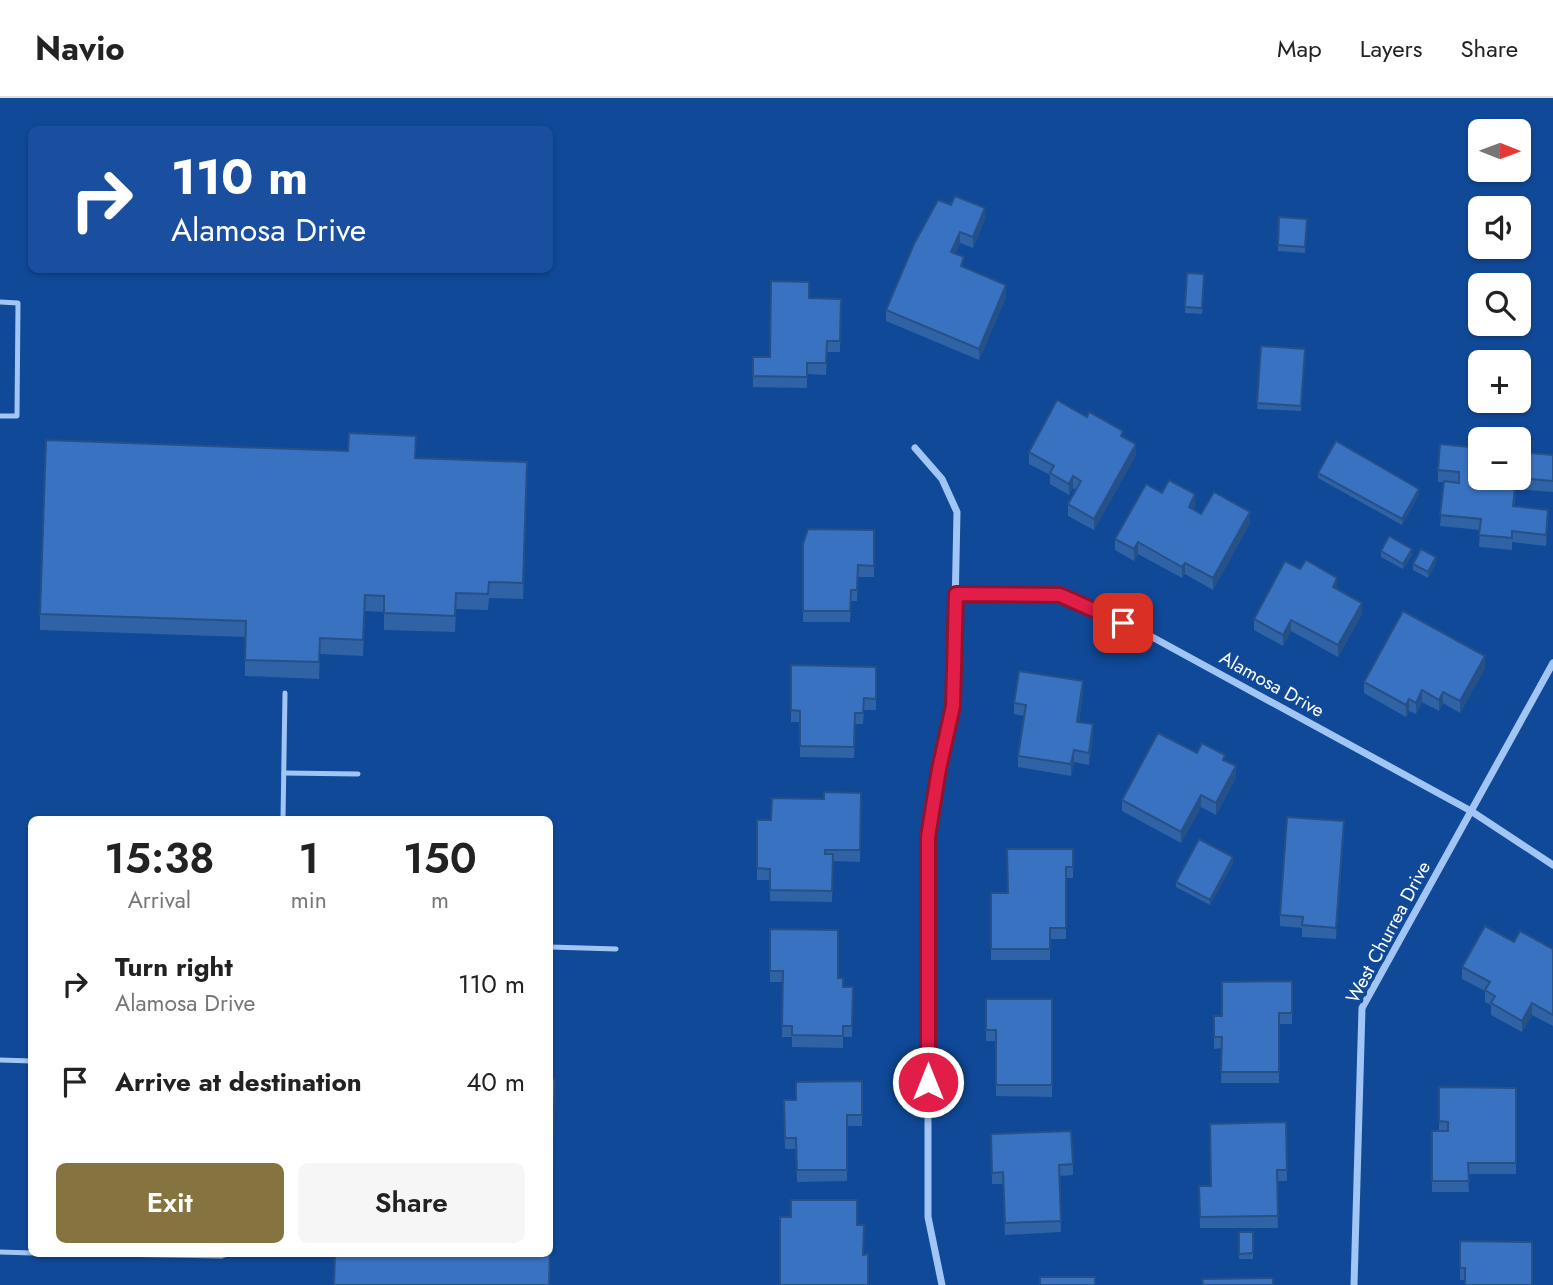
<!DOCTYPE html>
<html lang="en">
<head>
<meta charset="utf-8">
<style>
  :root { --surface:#fff; --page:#f6f6f6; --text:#222; --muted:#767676; --line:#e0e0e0; --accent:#857340 }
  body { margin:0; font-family:Jost,sans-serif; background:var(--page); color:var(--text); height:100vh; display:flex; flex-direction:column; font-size:26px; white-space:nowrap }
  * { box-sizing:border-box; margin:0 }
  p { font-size:23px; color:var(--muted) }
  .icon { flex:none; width:38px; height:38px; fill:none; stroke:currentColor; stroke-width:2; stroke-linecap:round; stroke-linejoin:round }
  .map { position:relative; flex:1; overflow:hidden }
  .drawer { position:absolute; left:28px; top:718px; width:525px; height:441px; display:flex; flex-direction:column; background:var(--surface); border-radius:10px; box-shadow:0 2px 5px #0004 }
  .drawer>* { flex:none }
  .top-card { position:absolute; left:28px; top:28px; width:525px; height:147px; border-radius:10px; box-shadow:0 2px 5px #0004; background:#1a4fa0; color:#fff; overflow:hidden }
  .needle { width:46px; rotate:91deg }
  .tools { position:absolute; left:1468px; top:21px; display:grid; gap:14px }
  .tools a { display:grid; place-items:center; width:63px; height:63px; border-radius:10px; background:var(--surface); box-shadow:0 2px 5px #0004; font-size:35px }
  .pin { position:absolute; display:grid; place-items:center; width:60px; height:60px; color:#fff; margin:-30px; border-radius:14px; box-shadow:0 4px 10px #0006 }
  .me { position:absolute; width:77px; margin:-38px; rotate:0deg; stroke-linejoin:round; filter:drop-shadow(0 0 5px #0008) }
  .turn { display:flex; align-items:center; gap:24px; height:147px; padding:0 28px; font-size:32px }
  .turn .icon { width:91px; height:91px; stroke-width:2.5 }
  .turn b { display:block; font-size:49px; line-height:60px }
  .eta { display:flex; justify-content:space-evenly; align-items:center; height:119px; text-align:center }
  .eta b { font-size:42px; font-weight:600; line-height:49px }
  .action { display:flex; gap:14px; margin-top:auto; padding:14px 28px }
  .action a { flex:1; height:80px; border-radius:10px; background:var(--accent); color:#fff; font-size:28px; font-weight:600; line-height:80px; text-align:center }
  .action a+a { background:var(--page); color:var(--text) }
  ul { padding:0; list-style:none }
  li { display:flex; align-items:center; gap:21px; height:98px; padding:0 28px }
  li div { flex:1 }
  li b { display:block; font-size:26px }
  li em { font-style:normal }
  header { display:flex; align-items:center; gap:42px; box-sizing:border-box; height:98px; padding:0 35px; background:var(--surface); border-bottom:2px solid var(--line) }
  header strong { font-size:33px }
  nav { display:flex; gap:38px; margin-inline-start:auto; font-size:24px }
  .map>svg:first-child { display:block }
</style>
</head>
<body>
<header>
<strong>Navio</strong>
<nav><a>Map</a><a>Layers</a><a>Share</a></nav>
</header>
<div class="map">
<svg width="1553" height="1187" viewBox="0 0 1553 1187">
  <rect width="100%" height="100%" fill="#104998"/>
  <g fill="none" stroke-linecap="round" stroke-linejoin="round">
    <g stroke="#a1c5f4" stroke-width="5">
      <polyline points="0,204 18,205 17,318 0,318"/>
      <polyline points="284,675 358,676"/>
      <polyline points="283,721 285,595"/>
      <polyline points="550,849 616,851"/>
      <polyline points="0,962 32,963"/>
      <polyline points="0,1154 32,1155"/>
      <polyline points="50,1155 222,1158 229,1155"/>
    </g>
    <g stroke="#a1c5f4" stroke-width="7">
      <polyline points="915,350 942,381 957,414 953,608 939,671 928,739 928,1119 942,1187"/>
      <polyline points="956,496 1060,497 1143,534 1471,713 1553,767"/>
      <polyline points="1354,1187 1362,910 1553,565"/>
    </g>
  </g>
  <g fill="#3062a6">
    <polygon points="1279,119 1307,121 1305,155 1278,153"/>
    <polygon points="985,121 973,150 960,145 955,155 964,169 1006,199 979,262 886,223 886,212 914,146"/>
    <polygon points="1187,175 1204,176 1202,216 1185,215"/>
    <polygon points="809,200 841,201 840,254 827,254 826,277 807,276 807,290 753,289 753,259 770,259"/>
    <polygon points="1261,248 1305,251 1301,313 1257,311"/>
    <polygon points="1123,339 1136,357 1094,432 1068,418 1068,406 1076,392 1073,390 1069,397 1050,386 1050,377 1029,366 1029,354"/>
    <polygon points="1553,357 1553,394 1516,391 1514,408 1548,423 1546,448 1512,444 1512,452 1479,449 1480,432 1440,428 1444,384 1438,384 1438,372"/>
    <polygon points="416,360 527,381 523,501 489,500 488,512 456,511 455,534 384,532 384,514 365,513 363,558 320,556 319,581 245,578 245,539 40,532 40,516"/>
    <polygon points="1318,375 1419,396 1402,427 1318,380"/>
    <polygon points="1162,395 1195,407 1193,412 1201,416 1250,425 1213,492 1185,476 1182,480 1138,456 1134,463 1115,452 1115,441"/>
    <polygon points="874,432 874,479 858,479 857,503 851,503 850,524 803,524 803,446"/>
    <polygon points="1381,453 1412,457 1403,471 1381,459"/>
    <polygon points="1436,465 1428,480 1413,472 1413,466"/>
    <polygon points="1337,491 1362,516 1338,559 1291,533 1283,548 1254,532 1254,521"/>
    <polygon points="791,567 876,569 876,612 864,612 863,626 855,626 854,660 800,659 800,624 791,624"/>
    <polygon points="1485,570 1460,615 1443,605 1439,613 1422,604 1416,616 1409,613 1406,619 1364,595 1364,584"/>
    <polygon points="1083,595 1079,624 1093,638 1089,667 1074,664 1071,678 1018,669 1018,658 1024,618 1014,616 1014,605"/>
    <polygon points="1197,655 1225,663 1236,680 1216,717 1201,709 1181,745 1122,713 1122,702"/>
    <polygon points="861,695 860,764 833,763 832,804 770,803 770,782 757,782 757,722 771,722 824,701"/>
    <polygon points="1344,735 1336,841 1302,839 1302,830 1280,828 1280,817"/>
    <polygon points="1073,751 1073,780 1066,780 1066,841 1050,841 1050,862 991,862 991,795 1008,795"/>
    <polygon points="1233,765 1210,807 1176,789 1176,784"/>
    <polygon points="770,831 843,889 853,889 852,939 843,939 843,950 792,949 792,939 782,939 783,884 770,884"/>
    <polygon points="1514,844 1553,851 1553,928 1532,917 1522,934 1491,917 1491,907 1485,904 1485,893 1462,881 1462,869"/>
    <polygon points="1292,883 1292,926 1279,926 1279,985 1221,985 1222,950 1214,951 1214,918 1222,918"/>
    <polygon points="986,901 1052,901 1052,999 996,998 996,943 986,943"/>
    <polygon points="862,983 862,1028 847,1028 847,1083 797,1084 796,1051 785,1051 784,1013 796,1002"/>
    <polygon points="1439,989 1516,990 1516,1076 1468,1076 1469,1094 1432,1094 1432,1033 1439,1033"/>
    <polygon points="1286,1024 1287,1083 1277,1083 1278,1130 1200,1130 1199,1088 1211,1088"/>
    <polygon points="991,1036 1073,1066 1073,1077 1059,1078 1061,1134 1005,1137 1003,1086 992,1086"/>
    <rect x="1239" y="1134" width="14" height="27"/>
    <polygon points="1460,1143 1532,1144 1465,1182 1460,1182"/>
  </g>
  <g fill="#275087">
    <polygon points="985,110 985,121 973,150 973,139"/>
    <polygon points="960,134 960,145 951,165 951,154"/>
    <polygon points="1006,187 1006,199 979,262 979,251"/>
    <polygon points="1136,346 1136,357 1094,432 1094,421"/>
    <polygon points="1073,378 1073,390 1069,397 1069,386"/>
    <polygon points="1419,391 1419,396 1402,427 1402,421"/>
    <polygon points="1195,396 1195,407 1189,421 1189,409"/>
    <polygon points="1548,412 1548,423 1546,448 1546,437"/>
    <polygon points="1250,414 1250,425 1213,492 1213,480"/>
    <polygon points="1138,444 1138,456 1134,463 1134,451"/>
    <polygon points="1412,451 1412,457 1403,471 1403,466"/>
    <polygon points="1436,459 1436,465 1428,480 1428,474"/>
    <polygon points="1185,465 1185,476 1182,480 1182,469"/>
    <polygon points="1337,480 1337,491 1333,489"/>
    <polygon points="1362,505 1362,516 1338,559 1338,547"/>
    <polygon points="1291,522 1291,533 1283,548 1283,537"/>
    <polygon points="1485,558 1485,570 1460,615 1460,603"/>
    <polygon points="1083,583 1083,595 1077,635 1077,624"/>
    <polygon points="1422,592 1422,604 1416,616 1416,605"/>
    <polygon points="1443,594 1443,605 1439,613 1439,602"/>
    <polygon points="1409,601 1409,613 1406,619 1406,607"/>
    <polygon points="1093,626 1093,638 1089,667 1089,655"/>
    <polygon points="1074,652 1074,664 1071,678 1071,666"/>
    <polygon points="1236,668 1236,680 1216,717 1216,705"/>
    <polygon points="1201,697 1201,709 1181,745 1181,734"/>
    <polygon points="1344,723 1344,735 1336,841 1336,830"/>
    <polygon points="1233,759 1233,765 1210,807 1210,802"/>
    <polygon points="1532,905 1532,917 1522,934 1522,923"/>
  </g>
  <g fill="#3872c1" stroke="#275087" stroke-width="2">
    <polygon points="955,98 985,110 973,139 960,134 951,154 964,159 961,168 1006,187 979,251 886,212 914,146 938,102 951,107"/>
    <polygon points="1279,119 1307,121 1305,149 1278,147"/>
    <polygon points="1187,175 1204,176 1202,210 1185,209"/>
    <polygon points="771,183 809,184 809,200 841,201 840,243 827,243 826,265 807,265 807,279 753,278 753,259 770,259"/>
    <polygon points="1261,248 1305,251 1301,308 1257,305"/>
    <polygon points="1057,302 1087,319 1089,314 1123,333 1121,338 1136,346 1094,421 1068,406 1081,383 1073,378 1069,386 1050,375 1054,368 1029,354"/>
    <polygon points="349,335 416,338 415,360 527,364 523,485 489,484 488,496 456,495 455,518 384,515 384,498 365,497 363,542 320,540 319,564 245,562 246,523 40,516 46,342 348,353"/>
    <polygon points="1336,343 1419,391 1402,421 1318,375"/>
    <polygon points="1440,346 1480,350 1480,380 1516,380 1513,408 1548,412 1546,437 1512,433 1512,440 1479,437 1481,421 1440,417 1444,383 1459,385 1459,374 1438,372"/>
    <polygon points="1519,354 1553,357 1553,383 1519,380"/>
    <polygon points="1169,382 1195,396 1189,409 1201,416 1214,394 1250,414 1213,480 1185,465 1182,469 1138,444 1134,451 1115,441 1146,386 1162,395"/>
    <polygon points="808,431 874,432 874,468 858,467 857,492 851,492 850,513 803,513 803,446"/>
    <polygon points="1389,438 1412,451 1403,466 1381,453"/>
    <polygon points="1421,451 1436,459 1428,474 1413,466"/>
    <polygon points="1306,462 1337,480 1333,489 1362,505 1338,547 1291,522 1283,537 1254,521 1285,463 1300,471"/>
    <polygon points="1403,513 1485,558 1460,603 1443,594 1439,602 1422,592 1416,605 1409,601 1406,607 1364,584"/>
    <polygon points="791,567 876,569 876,601 864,600 863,615 855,615 854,649 800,648 800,613 791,612"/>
    <polygon points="1019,573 1083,583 1077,624 1093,626 1089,655 1074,652 1071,666 1018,658 1026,607 1014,605"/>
    <polygon points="1158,635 1197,655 1202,645 1225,657 1223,662 1236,668 1216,705 1201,697 1181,734 1122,702"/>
    <polygon points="824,694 861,695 860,752 825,752 825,756 833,756 832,793 770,792 770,771 757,770 757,722 771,722 772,700 824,701"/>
    <polygon points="1287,719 1344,723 1336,830 1302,827 1303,819 1280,817"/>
    <polygon points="1199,741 1233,759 1210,802 1176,784"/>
    <polygon points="1007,751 1073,751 1073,769 1066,769 1066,830 1050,830 1050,851 991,851 991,795 1008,795"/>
    <polygon points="1485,828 1514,844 1520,833 1553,851 1553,917 1532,905 1522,923 1491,905 1495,898 1485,892 1490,884 1462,869"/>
    <polygon points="770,831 838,832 838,880 843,880 843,889 853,889 852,928 843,928 843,938 792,937 792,928 782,928 783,873 770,873"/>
    <polygon points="1292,883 1292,915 1279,915 1279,974 1221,974 1222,939 1214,939 1214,918 1222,918 1222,884"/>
    <polygon points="986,901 1052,901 1052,987 996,987 996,932 986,932"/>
    <polygon points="550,981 555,981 549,1187 334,1187 335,1155 550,1155"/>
    <polygon points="862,983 862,1017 847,1017 847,1072 797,1072 796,1040 785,1040 784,1002 796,1002 796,984"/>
    <polygon points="1439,989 1516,990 1516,1065 1468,1065 1469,1083 1432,1083 1432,1033 1448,1033 1448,1024 1439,1023"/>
    <polygon points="1286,1024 1287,1072 1277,1072 1278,1118 1200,1119 1199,1088 1211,1088 1210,1026"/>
    <polygon points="1071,1033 1073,1066 1059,1067 1061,1123 1005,1125 1003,1074 992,1075 991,1036"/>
    <polygon points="791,1102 857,1102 857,1127 864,1127 863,1157 868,1156 868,1187 780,1187 780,1119 791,1119"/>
    <polygon points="1239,1134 1253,1134 1253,1155 1239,1156"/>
    <polygon points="1460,1143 1532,1144 1532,1187 1465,1187 1465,1170 1460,1170"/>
    <rect x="1040" y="1179" width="55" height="8"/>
    <polygon points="1273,1180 1273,1187 1203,1187 1202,1181"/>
  </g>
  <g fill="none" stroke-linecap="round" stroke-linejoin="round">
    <defs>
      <polyline id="route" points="928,984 928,739 939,671 953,608 956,496 1060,497 1123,525"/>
    </defs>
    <use href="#route" stroke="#92132f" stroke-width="18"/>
    <use href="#route" stroke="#e11d48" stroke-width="12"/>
  </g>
  <g text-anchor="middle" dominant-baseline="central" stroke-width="7" stroke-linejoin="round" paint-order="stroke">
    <g font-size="19" fill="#fff" stroke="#104998">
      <text transform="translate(1272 586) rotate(29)">Alamosa Drive</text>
      <text transform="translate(1388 834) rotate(-62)">West Churrea Drive</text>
    </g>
  </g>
</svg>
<div class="tools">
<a><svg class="needle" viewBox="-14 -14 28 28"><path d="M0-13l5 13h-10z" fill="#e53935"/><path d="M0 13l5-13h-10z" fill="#767676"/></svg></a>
<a><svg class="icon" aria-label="sound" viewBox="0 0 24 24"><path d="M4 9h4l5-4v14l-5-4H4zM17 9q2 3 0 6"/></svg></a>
<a><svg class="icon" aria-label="search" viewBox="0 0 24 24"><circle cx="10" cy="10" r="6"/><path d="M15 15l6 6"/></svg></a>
<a>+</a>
<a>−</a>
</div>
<div class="pin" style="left:1123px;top:525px;background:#d93025"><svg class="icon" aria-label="arrive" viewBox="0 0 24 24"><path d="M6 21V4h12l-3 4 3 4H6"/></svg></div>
<svg class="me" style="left:928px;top:984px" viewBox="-20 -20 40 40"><circle r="17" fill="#e11d48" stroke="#fff" stroke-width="3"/><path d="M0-11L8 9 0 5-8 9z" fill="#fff"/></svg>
<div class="top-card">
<div class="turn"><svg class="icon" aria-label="right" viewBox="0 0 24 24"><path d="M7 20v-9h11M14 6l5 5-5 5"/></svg><div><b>110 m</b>Alamosa Drive</div></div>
</div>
<section class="drawer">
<div class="eta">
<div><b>15:38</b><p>Arrival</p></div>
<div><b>1</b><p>min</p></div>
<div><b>150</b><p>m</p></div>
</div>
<ul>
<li><svg class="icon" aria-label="right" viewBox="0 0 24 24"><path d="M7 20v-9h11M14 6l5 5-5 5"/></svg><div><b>Turn right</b><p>Alamosa Drive</p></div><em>110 m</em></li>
<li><svg class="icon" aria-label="arrive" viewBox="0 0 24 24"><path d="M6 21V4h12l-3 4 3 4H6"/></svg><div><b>Arrive at destination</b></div><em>40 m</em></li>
</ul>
<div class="action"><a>Exit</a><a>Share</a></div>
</section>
</div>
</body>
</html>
